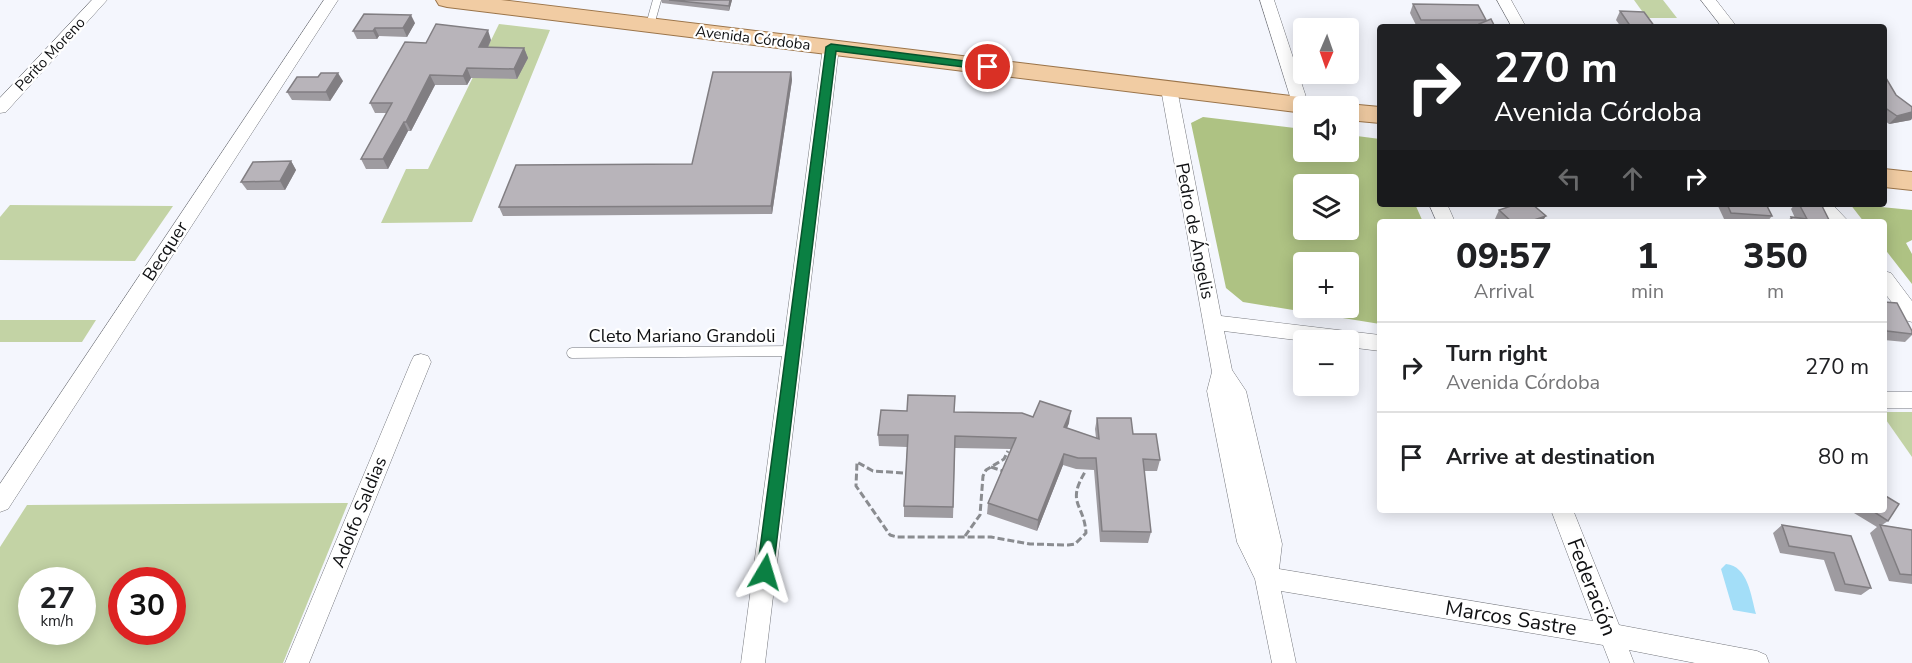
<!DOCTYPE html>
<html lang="en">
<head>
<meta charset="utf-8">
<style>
  :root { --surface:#fff; --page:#f6f6f6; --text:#202124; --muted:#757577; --line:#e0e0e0 }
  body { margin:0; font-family:"Nunito Sans",sans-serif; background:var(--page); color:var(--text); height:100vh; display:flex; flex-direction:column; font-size:22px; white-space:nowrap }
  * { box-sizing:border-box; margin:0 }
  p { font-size:20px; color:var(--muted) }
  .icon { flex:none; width:33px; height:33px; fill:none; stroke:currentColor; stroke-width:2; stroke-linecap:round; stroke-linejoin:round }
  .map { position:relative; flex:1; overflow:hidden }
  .panel { position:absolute; left:1377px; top:219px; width:510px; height:294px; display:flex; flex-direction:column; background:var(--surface); border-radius:6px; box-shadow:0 3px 15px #0003 }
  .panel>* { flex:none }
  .banner { position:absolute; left:1377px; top:24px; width:510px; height:183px; border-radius:6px; box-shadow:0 3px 15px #0003; background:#202124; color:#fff; overflow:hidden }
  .needle { width:39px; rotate:182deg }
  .controls { position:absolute; left:1293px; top:18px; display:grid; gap:12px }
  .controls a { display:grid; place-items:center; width:66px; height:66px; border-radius:6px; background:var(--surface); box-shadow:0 3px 15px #0003; font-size:30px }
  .speed { position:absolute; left:18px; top:567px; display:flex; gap:12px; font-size:30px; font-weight:700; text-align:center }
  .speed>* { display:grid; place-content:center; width:78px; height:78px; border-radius:50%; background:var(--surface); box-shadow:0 3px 15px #0003; line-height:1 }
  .speed small { font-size:15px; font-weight:400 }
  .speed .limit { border:9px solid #d22; background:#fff; color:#111 }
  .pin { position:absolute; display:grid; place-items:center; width:51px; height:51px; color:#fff; margin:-26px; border:3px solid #fff; border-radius:50%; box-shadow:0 2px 6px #0007 }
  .me { position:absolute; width:66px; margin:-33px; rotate:7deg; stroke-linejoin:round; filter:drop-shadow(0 0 4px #0008) }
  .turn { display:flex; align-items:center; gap:21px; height:126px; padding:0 18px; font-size:27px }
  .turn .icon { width:78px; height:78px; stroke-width:2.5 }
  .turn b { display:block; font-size:42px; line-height:51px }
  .lanes { display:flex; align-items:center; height:57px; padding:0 18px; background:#0003; justify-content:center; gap:30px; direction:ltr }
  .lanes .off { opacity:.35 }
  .eta { display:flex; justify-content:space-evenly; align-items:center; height:102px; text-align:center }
  .eta b { font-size:36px; font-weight:800; line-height:42px }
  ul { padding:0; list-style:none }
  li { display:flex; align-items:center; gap:18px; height:90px; padding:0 18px; border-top:2px solid var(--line) }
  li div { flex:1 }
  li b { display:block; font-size:22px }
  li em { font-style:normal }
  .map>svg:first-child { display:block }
</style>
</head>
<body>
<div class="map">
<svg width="1912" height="663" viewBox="0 0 1912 663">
  <rect width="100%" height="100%" fill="#f4f6fd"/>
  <g fill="#c3d3a5" fill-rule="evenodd">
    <polygon points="1634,0 1663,0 1677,18 1647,18"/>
    <polygon points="499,24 550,30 472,222 381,223 406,169 428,169"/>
    <polygon points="10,205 173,206 135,261 0,260 0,217"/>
    <polygon points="0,320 96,320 82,342 0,342"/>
    <polygon points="1884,412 1912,412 1912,457 1884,417"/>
    <path d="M348 503 283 663H0V547L27 505ZM32 580H82V632H32ZM122 580H172V632H122Z"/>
  </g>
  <g fill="#aec283" fill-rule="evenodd">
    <path d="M1203 117 1303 129 1304 152H1348L1349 135 1380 139V204H1415L1423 222H1380V324L1243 302 1226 288 1191 123ZM1304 184H1348V230H1304ZM1304 262H1348V308H1304Z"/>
    <polygon points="1850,204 1912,210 1912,240 1906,243 1912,254 1912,284 1884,248 1884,222 1864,222"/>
  </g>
  <path fill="#a3def8" d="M1726 564C1748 566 1751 596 1756 614L1733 610 1721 569Z"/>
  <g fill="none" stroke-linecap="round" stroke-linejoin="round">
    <defs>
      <polyline id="lane-far1" points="650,25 657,0"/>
      <polyline id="lane" points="572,353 793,351"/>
      <g id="street">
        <polygon points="92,0 107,0 6,112 0,113 0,98"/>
        <polygon points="324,0 338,0 8,509 0,512 0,484"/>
        <polygon points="1260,0 1274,0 1309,106 1304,106 1304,110 1295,110 1293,106"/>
        <polygon points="1497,0 1511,0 1526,27 1512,27"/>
        <polygon points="1701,0 1716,0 1737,27 1722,27"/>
        <polygon points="831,42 839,47 765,663 741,663 823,47"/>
        <polygon points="1169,84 1177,89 1221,316 1380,335 1380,351 1348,347 1348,340 1304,341 1224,331 1232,370 1246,391 1282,544 1279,569 1593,621 1551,510 1573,510 1619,625 1757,651 1766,655 1769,663 1695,663 1629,650 1634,663 1610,663 1603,645 1281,591 1296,663 1272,663 1255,579 1237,542 1207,391 1212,372 1161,89"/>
        <polygon points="1429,204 1447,204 1455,222 1437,222"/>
        <polygon points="1812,204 1832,204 1849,222 1829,222"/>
        <polygon points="1884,271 1891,273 1912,301 1912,322 1905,320 1884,292"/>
        <polygon points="421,354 428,356 431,362 309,663 285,663 411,362 414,356"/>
        <rect x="1884" y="392" width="28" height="16"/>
      </g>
      <g id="primary">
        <polygon points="436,0 501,0 1308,98 1317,101 1320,106 1304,106 1304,113 447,7 439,5"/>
        <polygon points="1348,104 1380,107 1380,123 1348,120 1348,106 1339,106"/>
        <polygon points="1884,169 1912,172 1912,190 1884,187"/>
      </g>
    </defs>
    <use href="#lane-far1" stroke="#75777d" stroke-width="9"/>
    <use href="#lane" stroke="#75777d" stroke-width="11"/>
    <use href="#street" stroke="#75777d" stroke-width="1"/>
    <use href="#primary" stroke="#9b7449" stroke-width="2"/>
    <g stroke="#8a8c90" stroke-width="3" stroke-dasharray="7 3" stroke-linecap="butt">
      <polyline points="991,467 1003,471"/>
      <path d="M903 473 873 471 857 462 856 486 890 535 897 537H991L1030 544 1068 545 1075 544 1086 533C1084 503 1066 504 1085 472"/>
      <polyline points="965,536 980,515 983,476 986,470 1004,459 1008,451"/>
    </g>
    <use href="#lane-far1" stroke="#fff" stroke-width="8"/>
    <use href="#lane" stroke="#fff" stroke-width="10"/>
    <use href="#street" fill="#fff" fill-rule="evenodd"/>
    <use href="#primary" fill="#f1cca3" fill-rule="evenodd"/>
  </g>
  <g fill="#9e9ba0">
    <polygon points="661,0 732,0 729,11 662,3"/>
    <polygon points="1413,4 1486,20 1486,21 1495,27 1417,27 1410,13"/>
    <polygon points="1620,11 1655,27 1621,27 1616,20"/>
    <polygon points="415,23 407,37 379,36 377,39 357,39 353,31"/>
    <polygon points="491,40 488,48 524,48 528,58 517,79 471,78 467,85 435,85 411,131 408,131 388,169 366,169 361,159 387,113 375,113 370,103"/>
    <polygon points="791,72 792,80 772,214 503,216 499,207 692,164"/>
    <polygon points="1884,78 1896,95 1912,107 1912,118 1911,120 1889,124 1884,120"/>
    <polygon points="343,81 330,101 292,100 287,92"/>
    <polygon points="291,161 296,170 285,190 247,190 241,182"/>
    <polygon points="1717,204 1766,204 1772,216 1767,222 1725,221"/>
    <polygon points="1795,204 1821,204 1830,222 1787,222 1791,217 1795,218 1791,209"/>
    <polygon points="1499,210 1542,222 1498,222 1495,219"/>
    <polygon points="1884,302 1912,331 1912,335 1905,342 1884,340"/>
    <polygon points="955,412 1033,417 1069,423 1067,428 1096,438 1095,429 1097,418 1133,434 1160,460 1157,471 1144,471 1151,532 1148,543 1100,542 1094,470 1076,469 1063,465 1037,531 987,514 988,503 1011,449 955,448 953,518 904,517 904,506 907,447 879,446 878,435"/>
    <polygon points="1849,510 1884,510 1888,521 1882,525 1912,530 1912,584 1889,581 1870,533 1877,527"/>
    <polygon points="1782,525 1851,536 1871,588 1861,595 1835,591 1824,560 1780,553 1773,533"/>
  </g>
  <g fill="#817e82">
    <polygon points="730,0 732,0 729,11 729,6"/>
    <polygon points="411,15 415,23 407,37 403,28"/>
    <polygon points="375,28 379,36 377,39 373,31"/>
    <polygon points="488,30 491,40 483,57 479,47"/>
    <polygon points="524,48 528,58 517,79 514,69"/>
    <polygon points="467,68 471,78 467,85 463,76"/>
    <polygon points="791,72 792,80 772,214 771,206"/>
    <polygon points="338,73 343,81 330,101 326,92"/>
    <polygon points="430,75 435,85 411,131 406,122"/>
    <polygon points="1912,112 1912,118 1911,120 1889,124 1897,116"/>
    <polygon points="404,122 408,131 388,169 383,159"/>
    <polygon points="291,161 296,170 285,190 280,181"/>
    <polygon points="1546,216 1542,222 1528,222"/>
    <polygon points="1071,411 1069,423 1062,439 1064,427"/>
    <polygon points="1064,454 1063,465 1037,531 1038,520"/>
  </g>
  <g fill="#b8b4ba" stroke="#817e82" stroke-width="1.5">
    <polygon points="669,0 730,0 729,6"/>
    <polygon points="1413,4 1478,5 1486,20 1421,20"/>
    <polygon points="1620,11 1644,12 1655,27 1631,27"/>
    <polygon points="364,14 411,15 403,28 375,28 373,31 353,31"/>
    <polygon points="1491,19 1495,27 1480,27 1479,24"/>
    <polygon points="436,24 488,30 479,47 524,48 514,69 467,68 463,76 430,75 406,122 404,122 383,159 361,159 392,103 370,103 405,42 426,43"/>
    <polygon points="713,72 791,72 771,206 499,207 516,165 692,164"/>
    <polygon points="321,73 338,73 326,92 287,92 297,77 318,77"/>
    <polygon points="1884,78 1886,78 1896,95 1912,107 1912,112 1897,116 1884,107"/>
    <polygon points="291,161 280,181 241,182 253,162"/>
    <polygon points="1517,204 1532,204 1546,216 1528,222 1512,222 1499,210"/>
    <polygon points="1727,204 1766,204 1772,216 1731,213"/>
    <polygon points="1799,204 1821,204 1830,222 1793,222 1791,217 1807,219"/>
    <polygon points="1884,302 1897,303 1912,331 1912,334 1887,331 1884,325"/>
    <polygon points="908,395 955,396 954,412 1022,413 1033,417 1040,401 1071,411 1064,427 1099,439 1097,418 1131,418 1133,434 1156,434 1160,460 1143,459 1151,532 1102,531 1096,458 1078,458 1064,454 1038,520 988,503 1016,438 955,436 953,507 904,506 908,435 878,435 881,410 907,411"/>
    <polygon points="1884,495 1899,504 1888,521 1871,510 1884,510"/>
    <polygon points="1782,525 1851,536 1871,588 1845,584 1834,553 1789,546"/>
    <polygon points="1880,525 1912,530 1912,575 1900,574"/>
  </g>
  <polygon fill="#0b8043" stroke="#07532c" stroke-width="1.5" points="831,44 988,64 994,67 988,70 836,51 773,572 771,577 765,579 759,577 757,572 826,47"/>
  <g text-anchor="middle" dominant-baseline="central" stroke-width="4.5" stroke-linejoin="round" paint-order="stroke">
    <g font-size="15" fill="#0f1012" stroke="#fff">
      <text transform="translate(753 38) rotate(7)">Avenida Córdoba</text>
      <text transform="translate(50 54) rotate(-47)">Perito Moreno</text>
    </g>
    <g font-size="18" fill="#0f1012" stroke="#fff">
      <text transform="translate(1195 231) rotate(79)">Pedro de Ángelis</text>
      <text transform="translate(165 251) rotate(-57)">Becquer</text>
      <text x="682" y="336">Cleto Mariano Grandoli</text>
      <text transform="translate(359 512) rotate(-68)">Adolfo Saldias</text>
    </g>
    <g font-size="21" fill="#0f1012" stroke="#fff">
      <text transform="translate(1592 587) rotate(69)">Federación</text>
      <text transform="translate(1511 618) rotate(9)">Marcos Sastre</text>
    </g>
  </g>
</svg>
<div class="controls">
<a><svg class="needle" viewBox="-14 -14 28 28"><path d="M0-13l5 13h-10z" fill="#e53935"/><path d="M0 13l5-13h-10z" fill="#757577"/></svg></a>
<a><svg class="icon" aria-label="sound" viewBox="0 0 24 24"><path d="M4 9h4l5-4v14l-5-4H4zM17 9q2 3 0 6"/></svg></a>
<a><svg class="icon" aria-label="layers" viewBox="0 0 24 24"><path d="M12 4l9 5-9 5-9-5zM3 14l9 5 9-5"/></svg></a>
<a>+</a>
<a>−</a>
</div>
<div class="speed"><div>27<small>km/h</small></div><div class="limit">30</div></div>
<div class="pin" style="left:988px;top:67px;background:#d93025"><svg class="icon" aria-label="arrive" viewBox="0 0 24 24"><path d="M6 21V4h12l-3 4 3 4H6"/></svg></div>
<svg class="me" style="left:765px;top:572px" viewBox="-20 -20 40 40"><path d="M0-17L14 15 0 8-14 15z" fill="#0b8043" stroke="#fff" stroke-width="4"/></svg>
<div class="banner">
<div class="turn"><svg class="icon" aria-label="right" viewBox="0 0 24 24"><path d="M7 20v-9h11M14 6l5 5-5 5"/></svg><div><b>270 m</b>Avenida Córdoba</div></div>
<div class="lanes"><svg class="icon off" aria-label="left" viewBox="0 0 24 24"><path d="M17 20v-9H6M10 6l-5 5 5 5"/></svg><svg class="icon off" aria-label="ahead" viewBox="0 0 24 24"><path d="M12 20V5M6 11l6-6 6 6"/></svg><svg class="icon" aria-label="right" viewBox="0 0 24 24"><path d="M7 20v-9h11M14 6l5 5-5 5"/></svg></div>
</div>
<section class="panel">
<div class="eta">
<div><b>09:57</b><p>Arrival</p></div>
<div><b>1</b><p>min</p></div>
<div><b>350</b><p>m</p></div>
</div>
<ul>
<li><svg class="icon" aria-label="right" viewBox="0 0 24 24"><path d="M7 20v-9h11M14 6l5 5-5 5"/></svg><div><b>Turn right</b><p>Avenida Córdoba</p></div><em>270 m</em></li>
<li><svg class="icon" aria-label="arrive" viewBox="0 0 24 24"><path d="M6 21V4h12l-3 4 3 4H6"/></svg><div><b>Arrive at destination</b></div><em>80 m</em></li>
</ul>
</section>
</div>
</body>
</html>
